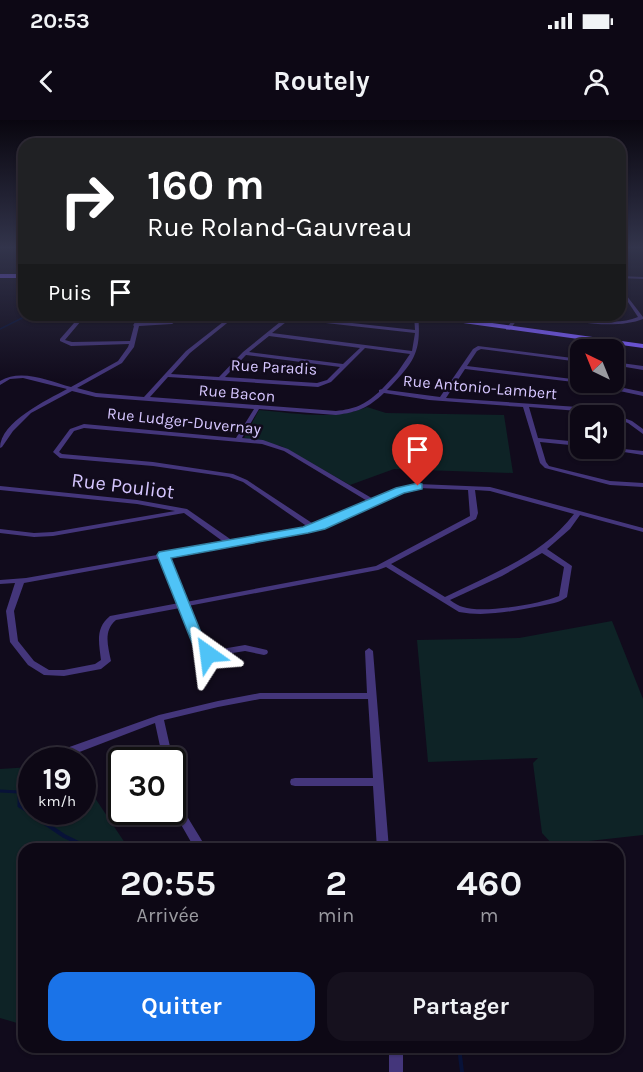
<!DOCTYPE html>
<html lang="fr">
<head>
<meta charset="utf-8">
<style>
  :root { --surface:#0d0815; --page:#16111e; --text:#f1f3f6; --muted:#9a9aa0; --line:#2d2934; --accent:#1a73e8 }
  body { margin:0; font-family:Karla,sans-serif; background:var(--page); color:var(--text); height:100vh; display:flex; flex-direction:column; font-size:22px; white-space:nowrap }
  * { box-sizing:border-box; margin:0 }
  p { font-size:20px; color:var(--muted) }
  .icon { flex:none; width:33px; height:33px; fill:none; stroke:currentColor; stroke-width:2; stroke-linecap:round; stroke-linejoin:round }
  .map { position:relative; flex:1; overflow:hidden }
  .panel { position:absolute; left:18px; top:723px; width:606px; height:210px; display:flex; flex-direction:column; background:var(--surface); border-radius:18px; box-shadow:0 2px 4px #0004,0 0 0 2px var(--line) }
  .panel>* { flex:none }
  .banner { position:absolute; left:18px; top:18px; width:608px; height:183px; border-radius:18px; box-shadow:0 2px 4px #0004,0 0 0 2px var(--line); background:#202124; color:#fff; overflow:hidden }
  .needle { width:39px; rotate:317deg }
  .fabs { position:absolute; left:570px; top:219px; display:grid; gap:12px }
  .fabs a { display:grid; place-items:center; width:54px; height:54px; border-radius:12px; background:var(--surface); box-shadow:0 2px 4px #0004,0 0 0 2px var(--line); font-size:30px }
  .speed { position:absolute; left:18px; top:627px; display:flex; gap:12px; font-size:30px; font-weight:700; text-align:center }
  .speed>* { display:grid; place-content:center; width:78px; height:78px; border-radius:50%; background:var(--surface); box-shadow:0 2px 4px #0004,0 0 0 2px var(--line); line-height:1 }
  .speed small { font-size:15px; font-weight:400 }
  .speed .limit { border:3px solid #111; border-radius:9px; background:#fff; color:#111 }
  .pin { position:absolute; display:grid; place-items:center; width:51px; height:51px; color:#fff; margin:-62px -26px; border-radius:50% 50% 50% 0; rotate:-45deg; box-shadow:0 0 6px #0007 }
  .pin .icon { rotate:45deg }
  .me { position:absolute; width:66px; margin:-33px; rotate:329deg; stroke-linejoin:round; filter:drop-shadow(0 0 4px #0008) }
  .turn { display:flex; align-items:center; gap:21px; height:126px; padding:0 30px; font-size:27px }
  .turn .icon { width:78px; height:78px; stroke-width:2.5 }
  .turn b { display:block; font-size:42px; line-height:51px }
  .then { display:flex; align-items:center; height:57px; padding:0 30px; background:#0003; gap:12px; font-size:22px }
  .eta { display:flex; justify-content:space-evenly; align-items:center; height:102px; text-align:center }
  .eta b { font-size:36px; font-weight:700; line-height:42px }
  .button { display:flex; gap:12px; margin-top:auto; padding:12px 30px }
  .button a { flex:1; height:69px; border-radius:18px; background:var(--accent); color:#fff; font-size:24px; font-weight:700; line-height:69px; text-align:center }
  .button a+a { background:var(--page); color:var(--text) }
  .status { display:flex; justify-content:space-between; align-items:center; height:42px; padding:0 30px; background:var(--surface); direction:ltr }
  .status svg { height:16px; fill:currentColor }
  header { display:flex; justify-content:space-between; align-items:center; height:78px; padding:0 30px; background:var(--surface); font-size:27px; font-weight:700 }
  .map>svg:first-child { display:block }
</style>
</head>
<body>
<div class="status"><b>20:53</b><svg viewBox="0 0 49 12"><path d="M0 12V9h3v3zM5 12V6h3v6zM10 12V3h3v9zM15 12V0h3v12zM26 1h20v11H26zM47 4h2v5h-2z"/></svg></div>
<header><svg class="icon" aria-label="back" viewBox="0 0 24 24"><path d="M15 5l-7 7 7 7"/></svg>Routely<svg class="icon" aria-label="person" viewBox="0 0 24 24"><circle cx="12" cy="8" r="4"/><path d="M4 21q1-7 8-7t8 7"/></svg></header>
<div class="map">
<svg width="643" height="952" viewBox="0 0 643 952">
  <rect width="100%" height="100%" fill="#110b1c"/>
  <g fill="#0e2326">
    <path d="M367 287 386 293 504 295 513 353 394 349 350 365 281 326 244 318 259 290C295 293 333 301 367 287Z"/>
    <polygon points="612,501 643,579 643,715 553,725 542,713 533,643 538,638 428,642 417,520 519,518"/>
    <polygon points="31,647 32,692 82,692 83,660 125,723 125,729 24,729 24,905 0,898 0,649"/>
  </g>
  <g fill="none" stroke-linecap="round" stroke-linejoin="round">
    <polyline stroke="#081238" stroke-width="1.5" points="0,209 28,195"/>
    <polyline stroke="#081238" stroke-width="3" points="0,671 19,672 19,686 32,694"/>
    <g stroke="#081238" stroke-width="4">
      <polyline points="42,701 64,716 91,729"/>
      <polyline points="459,927 462,952"/>
    </g>
    <g fill="#44367b" fill-rule="evenodd">
      <polygon points="620,156 643,157 643,159 620,158"/>
      <path d="M620 167 643 197V199C621 208 578 205 558 195 584 195 612 208 638 197L620 170Z"/>
      <path d="M81 195H86L65 220 72 222 130 221 134 206 133 205 134 204 137 195H141L139 203 171 202 181 195H186L172 204 139 206 134 227 122 243 77 268 96 273 144 277 186 231 232 195H237L190 233 171 254 219 257 243 232 285 198 267 195 289 196 415 210 414 195H418C422 233 413 243 387 270L440 277 473 229 478 226 580 239V242L481 229 477 231 467 246 580 260V262H595L643 272V276L582 263 465 249 446 278 578 287 616 295 632 301 643 309V314L628 303 614 298V296H601L578 291 529 287 538 318 580 322V326L540 322 546 342 549 346 610 361 643 363V367L610 365 545 348 540 343 523 287 429 280 384 273C368 288 358 292 336 295L259 289 242 318 263 320 288 329 375 380 398 370 418 364 490 367 643 408V412L580 395 570 409 547 429 572 446 567 477C559 483 550 484 540 486 513 491 486 497 459 492L386 447 378 450 188 486 204 526 210 531 245 525 267 530 268 532 267 534 264 535 245 531 208 537C191 529 187 504 180 488L116 500C103 511 108 526 111 541L101 549 64 556 44 555 28 545 10 522 6 491 15 463 0 464V460L26 458 225 423 184 393 53 416 34 417 0 413V409L34 413 53 412 175 391 137 384 0 370V366L137 380 187 389 233 421 308 407 243 362 229 357 153 346 60 338 53 332 70 309 84 304 236 318 254 289 96 277 72 271 31 293 13 311 2 327 0 328C0 302 47 280 67 269L23 258 10 259 0 265V261C21 248 49 261 71 267L118 241 128 227 129 224 71 226 60 221V219ZM290 199 415 213 412 231 272 213ZM269 216 360 228 343 244 249 232ZM365 228 410 234 397 253 382 269 379 270V272C364 285 355 289 336 291L150 277 168 257 318 267 331 262ZM246 235 340 247 327 260 317 263 225 257ZM84 308 262 324 284 331 369 382 315 405 247 360 233 354 153 342 62 334 59 332 74 311ZM418 368 468 370 470 396 376 446 186 482 169 437 307 413C345 401 380 379 418 368ZM475 370 490 371 574 394C542 436 491 454 445 477L391 444 476 399 478 393ZM542 433 564 447 559 476C540 484 483 494 463 487 459 486 454 483 450 480L502 456ZM161 438 179 483 110 496C95 508 99 523 101 540L95 544 64 550H49L34 541 18 521 14 491 24 463Z"/>
      <polygon points="516,195 520,195 510,210 506,210 506,209"/>
      <polygon points="614,242 643,246 643,250 614,245"/>
      <polygon points="598,328 614,328 643,331 643,335"/>
      <polygon points="369,528 373,531 389,729 377,729 373,666 295,666 291,665 290,662 291,659 295,658 373,658 368,579 260,579 218,587 164,600 173,640 172,641 163,640 155,603 69,636 65,637 61,636 60,633 61,630 159,595 218,581 260,573 367,573 365,531"/>
      <polygon points="172,657 176,658 177,661 185,693 207,729 195,729 175,694 172,685"/>
      <rect x="389" y="927" width="14" height="25"/>
    </g>
    <g fill="#7c5dff" fill-rule="evenodd">
      <rect x="0" y="154" width="24" height="4"/>
      <polygon points="417,195 435,195 643,224 643,228 420,197"/>
    </g>
  </g>
  <linearGradient id="sky" x2="0" y2="1"><stop stop-color="#09060f"/><stop offset="0.49" stop-color="#32344b"/><stop offset="1" stop-color="#32344b" stop-opacity="0"/></linearGradient>
  <rect width="643" height="260" fill="url(#sky)"/>
  <polygon fill="#4fc3f7" stroke="#337fa1" stroke-width="1.5" points="418,363 422,364 422,369 404,373 325,409 308,413 171,438 206,525 215,534 208,539 195,530 157,435 159,432 303,407 396,368"/>
  <g text-anchor="middle" dominant-baseline="central" stroke-width="5" stroke-linejoin="round" paint-order="stroke">
    <g font-size="16" fill="#d6c6ff" stroke="#110b1c">
      <text transform="translate(274 247) rotate(3)">Rue Paradis</text>
      <text transform="translate(480 267) rotate(5)">Rue Antonio-Lambert</text>
      <text transform="translate(237 273) rotate(5)">Rue Bacon</text>
      <text transform="translate(184 301) rotate(6)">Rue Ludger-Duvernay</text>
    </g>
    <g font-size="20" fill="#d6c6ff" stroke="#110b1c">
      <text transform="translate(123 366) rotate(7)">Rue Pouliot</text>
    </g>
  </g>
</svg>
<div class="fabs">
<a><svg class="needle" viewBox="-14 -14 28 28"><path d="M0-13l5 13h-10z" fill="#e53935"/><path d="M0 13l5-13h-10z" fill="#9a9aa0"/></svg></a>
<a><svg class="icon" aria-label="sound" viewBox="0 0 24 24"><path d="M4 9h4l5-4v14l-5-4H4zM17 9q2 3 0 6"/></svg></a>
</div>
<div class="speed"><div>19<small>km/h</small></div><div class="limit">30</div></div>
<div class="pin" style="left:418px;top:366px;background:#d93025"><svg class="icon" aria-label="arrive" viewBox="0 0 24 24"><path d="M6 21V4h12l-3 4 3 4H6"/></svg></div>
<svg class="me" style="left:208px;top:534px" viewBox="-20 -20 40 40"><path d="M0-17L14 15 0 8-14 15z" fill="#4fc3f7" stroke="#fff" stroke-width="4"/></svg>
<div class="banner">
<div class="turn"><svg class="icon" aria-label="right" viewBox="0 0 24 24"><path d="M7 20v-9h11M14 6l5 5-5 5"/></svg><div><b>160 m</b>Rue Roland-Gauvreau</div></div>
<div class="then">Puis<svg class="icon" aria-label="arrive" viewBox="0 0 24 24"><path d="M6 21V4h12l-3 4 3 4H6"/></svg></div>
</div>
<section class="panel">
<div class="eta">
<div><b>20:55</b><p>Arrivée</p></div>
<div><b>2</b><p>min</p></div>
<div><b>460</b><p>m</p></div>
</div>
<div class="button"><a>Quitter</a><a>Partager</a></div>
</section>
</div>
</body>
</html>
